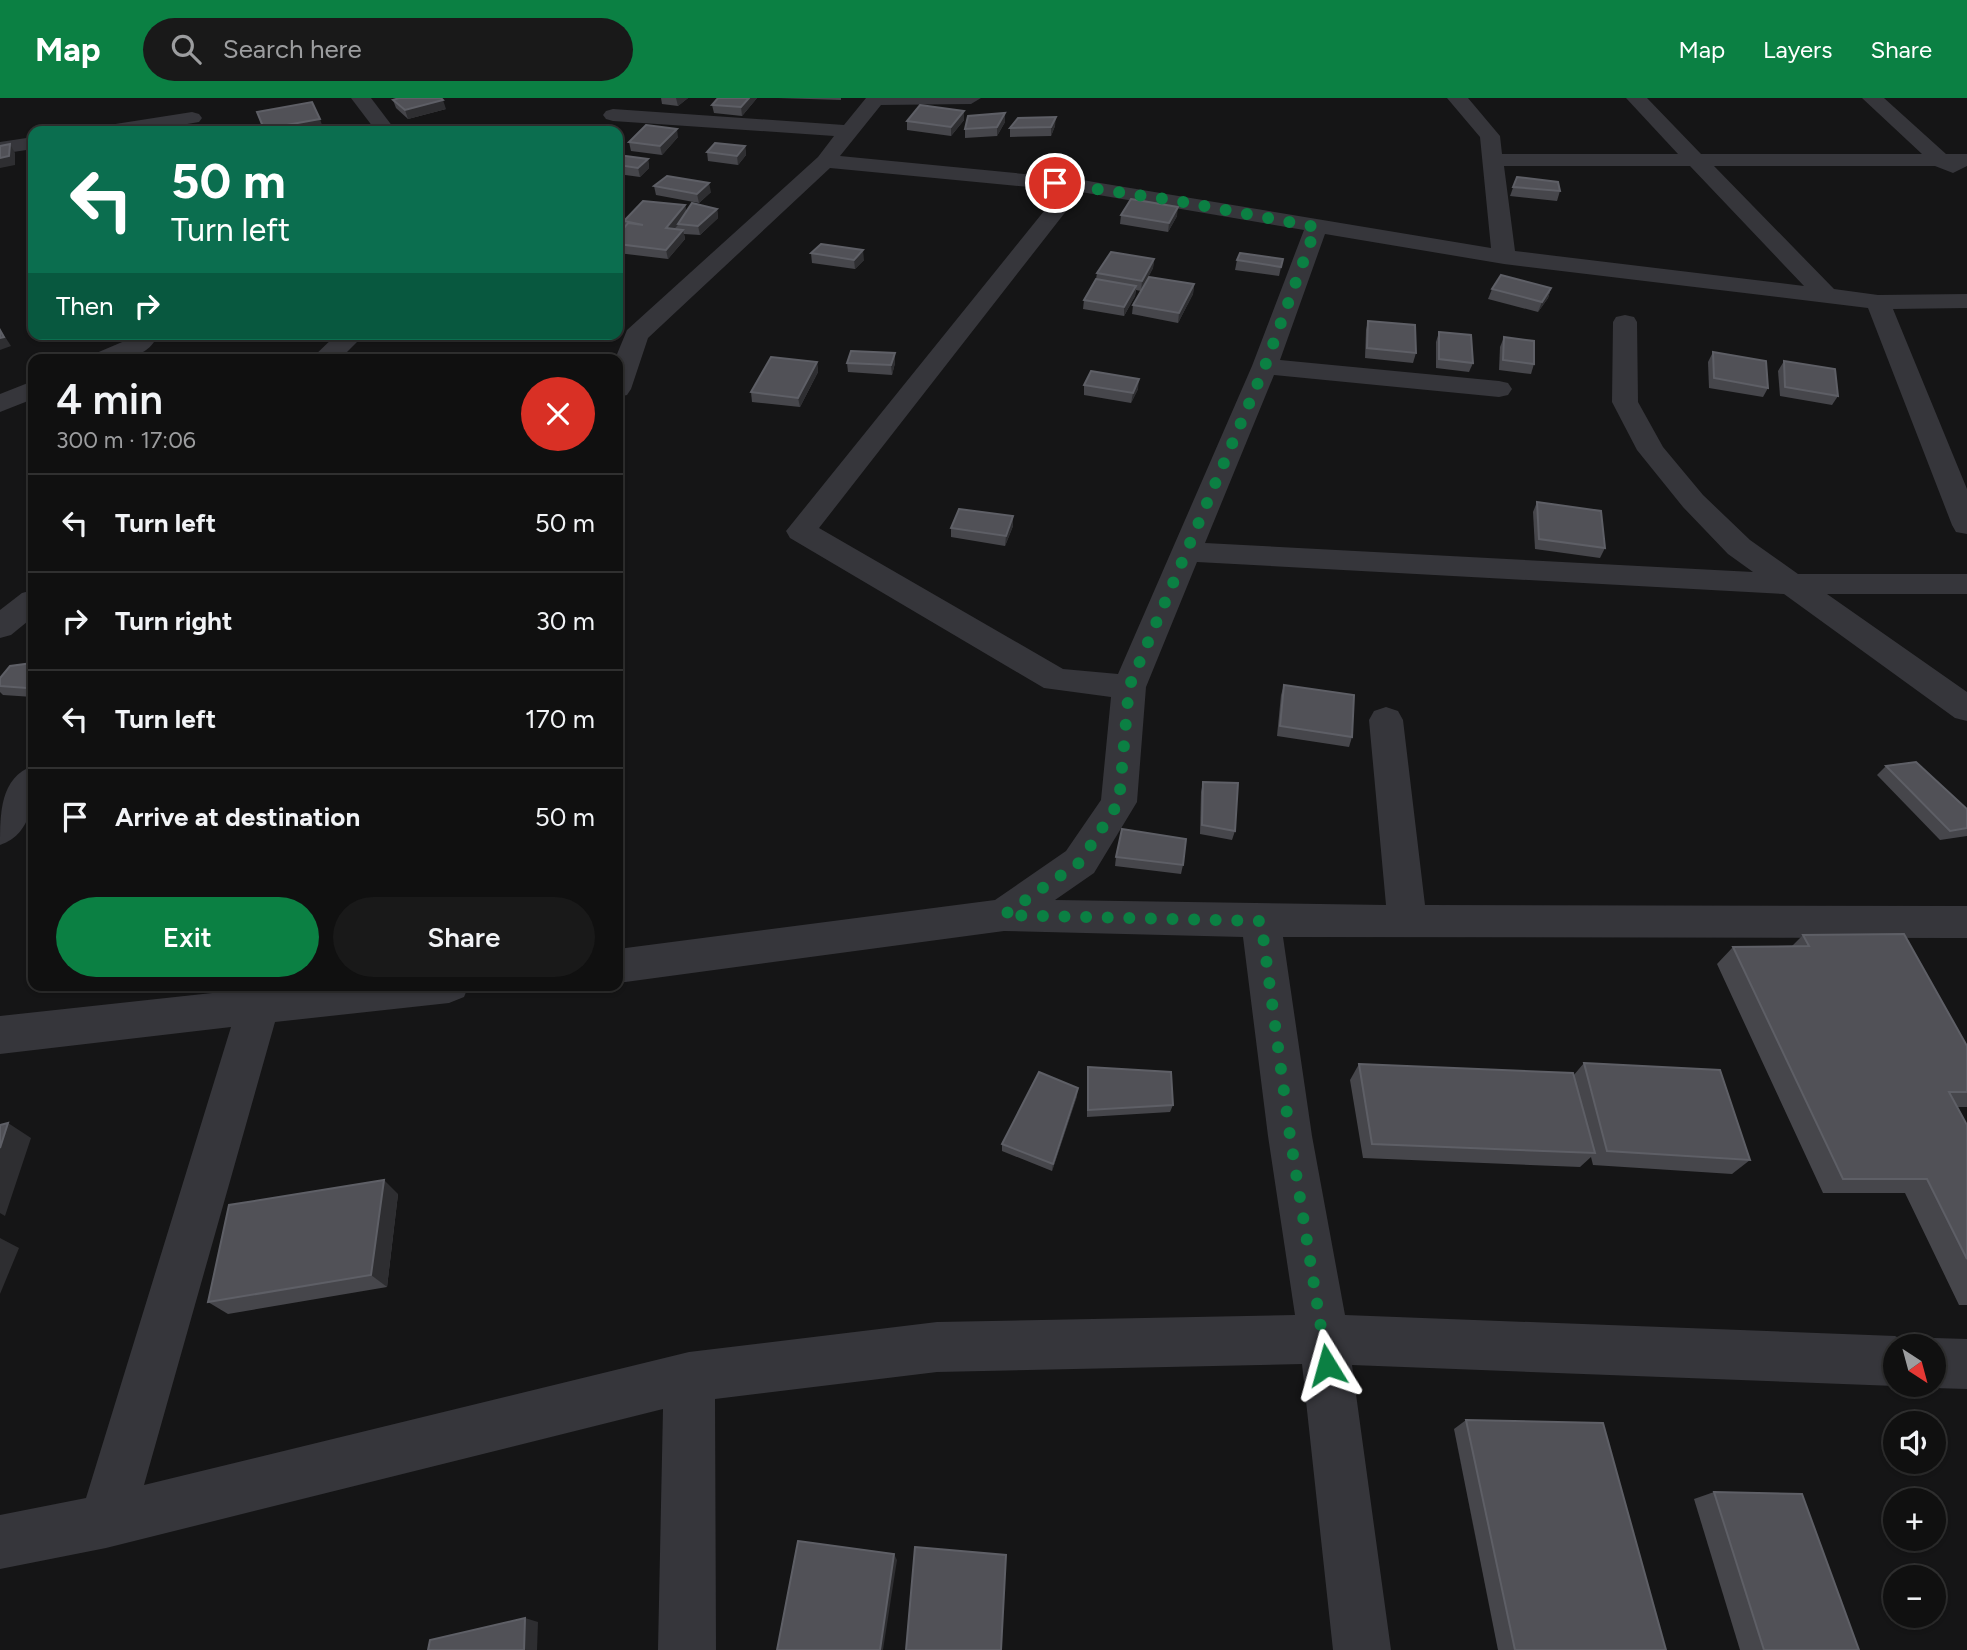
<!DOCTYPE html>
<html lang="en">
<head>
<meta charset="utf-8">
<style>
  :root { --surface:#101010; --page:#191919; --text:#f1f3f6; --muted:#9c9d9f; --line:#303030; --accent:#0b8043 }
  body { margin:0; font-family:Figtree,sans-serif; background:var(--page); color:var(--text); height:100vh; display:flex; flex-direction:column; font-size:26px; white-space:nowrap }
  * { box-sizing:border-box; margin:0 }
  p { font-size:23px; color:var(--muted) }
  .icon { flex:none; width:38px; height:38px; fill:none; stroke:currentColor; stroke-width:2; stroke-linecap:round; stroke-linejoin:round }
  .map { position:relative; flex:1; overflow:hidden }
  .panel { position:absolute; left:28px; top:256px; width:595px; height:637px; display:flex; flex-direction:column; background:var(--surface); border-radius:14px; box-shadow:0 2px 5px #0004,0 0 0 2px var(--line) }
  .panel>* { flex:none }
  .guide { position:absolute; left:28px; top:28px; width:595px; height:214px; border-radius:14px; box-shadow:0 2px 5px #0004,0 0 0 2px var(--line); background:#0b6e4f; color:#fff; overflow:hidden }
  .needle { width:46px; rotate:144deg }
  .fabs { position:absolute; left:1883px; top:1236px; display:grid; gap:14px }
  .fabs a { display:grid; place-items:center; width:63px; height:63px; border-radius:50%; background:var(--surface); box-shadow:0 2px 5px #0004,0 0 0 2px var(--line); font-size:35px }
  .pin { position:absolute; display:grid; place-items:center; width:60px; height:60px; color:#fff; margin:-30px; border:4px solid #fff; border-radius:50%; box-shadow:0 2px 7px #0007 }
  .me { position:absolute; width:77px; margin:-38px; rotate:352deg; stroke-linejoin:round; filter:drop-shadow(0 0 5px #0008) }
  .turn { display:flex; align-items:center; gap:24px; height:147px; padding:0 28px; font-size:32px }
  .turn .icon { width:91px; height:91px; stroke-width:2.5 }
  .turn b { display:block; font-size:49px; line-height:60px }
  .then { display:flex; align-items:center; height:66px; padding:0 28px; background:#0003; gap:14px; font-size:26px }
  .round { display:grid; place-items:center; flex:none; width:74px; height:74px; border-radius:37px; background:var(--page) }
  .summary { display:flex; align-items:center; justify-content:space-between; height:119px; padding:0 28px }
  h1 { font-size:42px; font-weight:600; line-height:52px }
  .cta { display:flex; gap:14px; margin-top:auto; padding:14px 28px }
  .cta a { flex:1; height:80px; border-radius:42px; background:var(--accent); color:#fff; font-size:28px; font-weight:600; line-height:80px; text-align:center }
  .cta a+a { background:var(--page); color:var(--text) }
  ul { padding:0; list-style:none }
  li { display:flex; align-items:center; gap:21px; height:98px; padding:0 28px; border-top:2px solid var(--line) }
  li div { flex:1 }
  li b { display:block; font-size:26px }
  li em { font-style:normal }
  header { display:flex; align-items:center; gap:42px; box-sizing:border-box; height:98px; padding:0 35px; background:var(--accent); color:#fff }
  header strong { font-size:33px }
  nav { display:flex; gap:38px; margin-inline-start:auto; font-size:24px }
  .search { width:490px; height:63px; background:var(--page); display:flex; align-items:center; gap:18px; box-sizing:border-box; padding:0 24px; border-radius:38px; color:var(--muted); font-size:26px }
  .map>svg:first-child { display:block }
</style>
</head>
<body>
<header>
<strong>Map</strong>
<div class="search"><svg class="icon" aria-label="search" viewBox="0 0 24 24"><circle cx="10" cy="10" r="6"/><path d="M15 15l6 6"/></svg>Search here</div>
<nav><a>Map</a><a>Layers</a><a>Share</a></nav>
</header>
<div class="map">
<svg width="1967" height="1552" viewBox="0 0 1967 1552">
  <rect width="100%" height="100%" fill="#151516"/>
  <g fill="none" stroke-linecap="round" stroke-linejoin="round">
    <g fill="#36363b" fill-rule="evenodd">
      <polygon points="351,0 371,0 396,33 376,33"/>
      <path d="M866 0H981L971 6 881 7 840 58 1076 81 1491 150 1480 39 1447 0H1468L1500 38 1502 56H1678L1626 0H1647L1701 56H1922L1862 0H1884L1946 56H1967V68L1953 75 1935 68H1714L1834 191 1878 197 1967 196V210L1893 211 1967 391V436L1956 434 1952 427 1868 210 1504 166 1325 136 1280 262 1499 283 1508 285 1512 291 1508 297 1499 299 1274 277 1205 445 1753 474 1728 456 1683 409 1637 352 1612 304 1613 224 1616 219 1625 217 1634 219 1637 224 1638 304 1663 349 1703 397 1750 442 1798 476H1967V496H1827L1967 594V623L1955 620 1784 496 1197 464 1146 589 1137 704 1094 775 1055 802 1386 807 1369 622 1374 613 1386 609 1398 613 1403 622 1425 807 1967 808V840L1283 839 1312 1038 1345 1217 1895 1238 1914 1248H1895V1286H1900L1895 1288 1352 1267 1391 1552H1333L1302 1266 937 1274 715 1301 716 1552H658L663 1311 106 1450 0 1471V1417L86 1400 231 929 0 956V918L285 887H469L464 899 449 905 275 924 144 1387 689 1254 937 1224 1295 1217 1268 1038 1243 839 1004 833 618 885V851L995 802 1066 753 1101 702 1111 599 1044 590 790 440 786 433 1061 92 830 70 648 240 631 291 627 297 618 299V261H615L627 232 818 59 834 38 613 23 606 21 603 17 606 13 613 11 844 27ZM1504 68H1690L1804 188 1515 153ZM1081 94 1304 132 1252 268 1118 576 1063 571 819 430Z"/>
      <polygon points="192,14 199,16 202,20 199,24 146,33 99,33 102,29 109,27"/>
      <polygon points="33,39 33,51 0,56 0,44"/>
      <path d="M141 236 150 239 154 244C140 264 111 261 90 261L94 256Z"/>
      <polygon points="337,236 365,236 340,261 311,261"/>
      <polygon points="33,283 33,301 0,314 0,296"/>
      <polygon points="33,492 33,519 11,537 0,540 0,512 22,495"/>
      <path d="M33 668C34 699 34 735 0 747 0 716 0 679 33 668Z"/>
      <polygon points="1934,1240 1967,1241 1967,1291 1934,1290 1924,1286 1934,1286 1934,1248 1916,1248"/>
    </g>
  </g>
  <g fill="#46464b">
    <polygon points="661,0 688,0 678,8 662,6"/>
    <polygon points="757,0 742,18 714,15 712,7"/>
    <polygon points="778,0 841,0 841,2"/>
    <polygon points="393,2 446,11 408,21 396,10"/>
    <polygon points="1005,15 1005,24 997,38 965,40 965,31"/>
    <polygon points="964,22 951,38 907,32 907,23"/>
    <polygon points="1055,28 1051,38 1010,39 1010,30"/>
    <polygon points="678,39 662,57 631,53 629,44"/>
    <polygon points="745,48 746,57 738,67 708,63 707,54"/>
    <polygon points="618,57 648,61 649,70 640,79 618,76"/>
    <polygon points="1517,79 1560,93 1557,103 1510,98"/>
    <polygon points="654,88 711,94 699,105 656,97"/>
    <polygon points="685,107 686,114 717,111 718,120 700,137 684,136 685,141 668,161 618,155 618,125 621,134 625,129 624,123"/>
    <polygon points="1121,117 1177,118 1168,134 1120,126"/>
    <polygon points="811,155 864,162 855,171 812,165"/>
    <polygon points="1154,161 1153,170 1141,193 1136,192 1135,198 1124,218 1083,211 1084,202 1096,181 1097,175"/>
    <polygon points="1283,161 1279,178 1235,172 1237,162"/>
    <polygon points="1194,186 1193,196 1178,225 1132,216 1133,207"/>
    <polygon points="1551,190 1548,200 1538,214 1488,201 1492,191"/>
    <polygon points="1368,223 1416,255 1413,265 1365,260 1366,232"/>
    <polygon points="1439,234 1473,265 1469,274 1436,270 1436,244"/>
    <polygon points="1504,239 1534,266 1531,276 1499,272 1500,249"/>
    <polygon points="1713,254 1768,290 1763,299 1709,290 1708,264"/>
    <polygon points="895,255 895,265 892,277 848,274 847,265"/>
    <polygon points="1784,263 1838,298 1832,307 1780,298 1778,273"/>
    <polygon points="817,264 818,274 800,309 752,304 751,294"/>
    <polygon points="1084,287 1138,291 1131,305 1084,297"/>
    <polygon points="1537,404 1605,450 1600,460 1535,451 1533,414"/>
    <polygon points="1013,428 1005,448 951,439 951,430"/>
    <polygon points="33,565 33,599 3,597 0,594 0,580"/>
    <polygon points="1284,587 1352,639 1349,649 1277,638 1281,597"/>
    <polygon points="1886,668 1967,711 1967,738 1940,742 1877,677"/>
    <polygon points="1203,684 1235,733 1232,742 1200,736 1201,694"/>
    <polygon points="1116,759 1183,767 1181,776 1115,768"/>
    <polygon points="1803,837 1967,948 1967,1009 1957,1009 1967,1027 1967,1207 1959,1207 1905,1095 1823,1095 1717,866 1733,849 1792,848"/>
    <polygon points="1584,965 1750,1062 1732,1076 1593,1067 1591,1059 1580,1069 1363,1060 1350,982 1359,966 1573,978"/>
    <polygon points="1088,969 1173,1007 1170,1014 1087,1019 1087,977"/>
    <polygon points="1077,998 1052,1073 1002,1053 1002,1046"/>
    <polygon points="398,1096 387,1189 228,1216 208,1204"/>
    <polygon points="1466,1322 1666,1552 1498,1552 1454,1331"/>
    <polygon points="1714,1394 1859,1552 1740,1552 1694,1401"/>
  </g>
  <g fill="#2e2e31">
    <polygon points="676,0 688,0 678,8"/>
    <polygon points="749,0 757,0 742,18 741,9"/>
    <polygon points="443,2 446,11 408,21 405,12"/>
    <polygon points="964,13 964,22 951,38 951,29"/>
    <polygon points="1005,15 1005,24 997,38 997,29"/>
    <polygon points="1056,19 1055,28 1051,38 1051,29"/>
    <polygon points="320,21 323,30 304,33 265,33 264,31"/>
    <polygon points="677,31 678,39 662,57 660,48"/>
    <polygon points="10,46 15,55 15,67 0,70 0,60"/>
    <polygon points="745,48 746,57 738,67 737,58"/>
    <polygon points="33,57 33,65 29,58"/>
    <polygon points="648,61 649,70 640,79 638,70"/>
    <polygon points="709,85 711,94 699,105 697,96"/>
    <polygon points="685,107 687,117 667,139 666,130"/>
    <polygon points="1178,109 1177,118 1168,134 1169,125"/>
    <polygon points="717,111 718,120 700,137 698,128"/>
    <polygon points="619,125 621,134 618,138 618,126"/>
    <polygon points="683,132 685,141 668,161 666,152"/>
    <polygon points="863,152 864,162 855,171 854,162"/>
    <polygon points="1154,161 1153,170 1141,193 1142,183"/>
    <polygon points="1194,186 1193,196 1178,225 1179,215"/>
    <polygon points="1136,188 1135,198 1124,218 1124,209"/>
    <polygon points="1551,190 1548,200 1538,214 1542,204"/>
    <polygon points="0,231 11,248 0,252"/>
    <polygon points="895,255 895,265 892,277 891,267"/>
    <polygon points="817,264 818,274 800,309 798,300"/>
    <polygon points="1139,281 1138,291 1131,305 1133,295"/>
    <polygon points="1013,418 1013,428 1005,448 1006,438"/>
    <polygon points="33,582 33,597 27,590"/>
    <polygon points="1078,990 1077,998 1052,1073 1053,1066"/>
    <polygon points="8,1025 31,1040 5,1118 0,1115 0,1050"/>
    <polygon points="384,1082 398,1096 387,1189 371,1177"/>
    <polygon points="0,1140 19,1150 0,1196"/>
    <polygon points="894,1456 897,1462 883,1552 880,1552"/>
    <polygon points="525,1520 538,1524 537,1552 524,1552"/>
  </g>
  <g fill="#515157" stroke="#5e5f66" stroke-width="2">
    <polygon points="399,0 441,0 443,2 405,12 393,2"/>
    <polygon points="718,0 749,0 741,9 712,7"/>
    <polygon points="312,4 320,21 264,31 257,14"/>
    <polygon points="920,7 964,13 951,29 907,23"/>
    <polygon points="1005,15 997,29 965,31 968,18"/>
    <polygon points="1056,19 1051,29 1010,30 1018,20"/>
    <polygon points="646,27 677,31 660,48 629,44"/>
    <polygon points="507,28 518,33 493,33"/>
    <polygon points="33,39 33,57 29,58 28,40"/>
    <polygon points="715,45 745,48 737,58 707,54"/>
    <polygon points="10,46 9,58 0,60 0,48"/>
    <polygon points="618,57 648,61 638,70 618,67"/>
    <polygon points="667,78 709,85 697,96 654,88"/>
    <polygon points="1517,79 1558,84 1560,93 1513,89"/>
    <polygon points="1131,101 1178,109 1169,125 1121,117"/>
    <polygon points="643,103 685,107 666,130 683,132 666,152 618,146 618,137 628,125 643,127 624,123"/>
    <polygon points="692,105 717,111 698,128 678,126"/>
    <polygon points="821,146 863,152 854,162 811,155"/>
    <polygon points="1111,154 1154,161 1142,183 1097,175"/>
    <polygon points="1240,155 1283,161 1281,169 1237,162"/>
    <polygon points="1501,177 1551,190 1542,204 1492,191"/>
    <polygon points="1149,179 1194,186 1179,215 1133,207"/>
    <polygon points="1096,181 1136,188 1124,209 1084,202"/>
    <polygon points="1368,223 1415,227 1416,255 1367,250"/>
    <polygon points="0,232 4,239 0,240"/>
    <polygon points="1439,234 1471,237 1473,265 1439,261"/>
    <polygon points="1504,239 1534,243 1534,266 1503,262"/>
    <polygon points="851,253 895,255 891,267 847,265"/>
    <polygon points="1713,254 1766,263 1768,290 1714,280"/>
    <polygon points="771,259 817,264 798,300 751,294"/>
    <polygon points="1784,263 1835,271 1838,298 1785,289"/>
    <polygon points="1091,273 1139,281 1133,295 1084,287"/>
    <polygon points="1537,404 1601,413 1605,450 1539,441"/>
    <polygon points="959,411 1013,418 1006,438 951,430"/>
    <polygon points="33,565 33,582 27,590 0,588 0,580 10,568"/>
    <polygon points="1284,587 1354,597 1352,639 1280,628"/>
    <polygon points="1916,664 1967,711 1967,730 1950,733 1886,668"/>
    <polygon points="1203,684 1238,685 1235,733 1202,727"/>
    <polygon points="1122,731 1186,741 1183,767 1116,759"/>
    <polygon points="1904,836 1967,948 1967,994 1949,994 1967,1027 1967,1161 1927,1081 1843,1081 1733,849 1809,848 1803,837"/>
    <polygon points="1584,965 1720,972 1750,1062 1607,1053"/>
    <polygon points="1359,966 1573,975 1595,1055 1372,1046"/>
    <polygon points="1088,969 1171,974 1173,1007 1088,1012"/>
    <polygon points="1039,974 1078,990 1053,1066 1002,1046"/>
    <polygon points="8,1025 0,1050 0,1027"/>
    <polygon points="384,1082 371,1177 208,1204 229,1107"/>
    <polygon points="1466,1322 1603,1325 1666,1552 1515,1552"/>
    <polygon points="1714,1394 1802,1396 1859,1552 1764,1552"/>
    <polygon points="798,1443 894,1456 880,1552 777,1552"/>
    <polygon points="915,1449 1006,1457 1001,1552 906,1552"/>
    <polygon points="525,1520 524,1552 428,1552 430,1542"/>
  </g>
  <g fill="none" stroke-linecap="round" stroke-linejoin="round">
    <polyline stroke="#0b8043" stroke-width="12" stroke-dasharray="0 21.6" points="1055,85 1172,102 1316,129 1265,268 1129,589 1119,704 1080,764 1004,817 1261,823 1290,1038 1327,1267"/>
  </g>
</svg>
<div class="fabs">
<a><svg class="needle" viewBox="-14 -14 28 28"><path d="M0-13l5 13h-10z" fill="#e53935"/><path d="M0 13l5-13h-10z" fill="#9c9d9f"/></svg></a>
<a><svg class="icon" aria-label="sound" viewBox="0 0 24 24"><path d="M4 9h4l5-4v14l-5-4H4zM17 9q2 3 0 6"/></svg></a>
<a>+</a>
<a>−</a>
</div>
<div class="pin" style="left:1055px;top:85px;background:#d93025"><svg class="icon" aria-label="arrive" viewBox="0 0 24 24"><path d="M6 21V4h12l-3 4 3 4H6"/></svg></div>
<svg class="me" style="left:1327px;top:1267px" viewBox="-20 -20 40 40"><path d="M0-17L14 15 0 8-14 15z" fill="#0b8043" stroke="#fff" stroke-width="4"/></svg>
<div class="guide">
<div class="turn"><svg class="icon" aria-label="left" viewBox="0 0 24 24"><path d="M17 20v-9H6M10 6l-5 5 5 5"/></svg><div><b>50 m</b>Turn left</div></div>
<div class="then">Then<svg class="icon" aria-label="right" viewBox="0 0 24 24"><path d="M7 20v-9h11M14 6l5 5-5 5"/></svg></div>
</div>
<section class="panel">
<div class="summary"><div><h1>4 min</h1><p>300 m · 17:06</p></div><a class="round" style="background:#d93025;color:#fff"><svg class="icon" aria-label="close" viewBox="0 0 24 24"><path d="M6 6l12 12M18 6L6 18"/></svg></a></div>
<ul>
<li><svg class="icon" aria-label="left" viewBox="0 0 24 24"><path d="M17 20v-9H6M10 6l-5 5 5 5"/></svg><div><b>Turn left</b></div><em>50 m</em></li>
<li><svg class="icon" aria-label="right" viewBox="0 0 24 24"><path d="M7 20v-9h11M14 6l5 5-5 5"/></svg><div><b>Turn right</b></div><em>30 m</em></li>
<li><svg class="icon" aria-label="left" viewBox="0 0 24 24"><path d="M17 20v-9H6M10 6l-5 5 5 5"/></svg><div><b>Turn left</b></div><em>170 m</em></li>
<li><svg class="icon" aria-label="arrive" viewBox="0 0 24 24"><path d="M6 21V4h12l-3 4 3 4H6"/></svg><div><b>Arrive at destination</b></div><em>50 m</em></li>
</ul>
<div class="cta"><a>Exit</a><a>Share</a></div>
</section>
</div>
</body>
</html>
